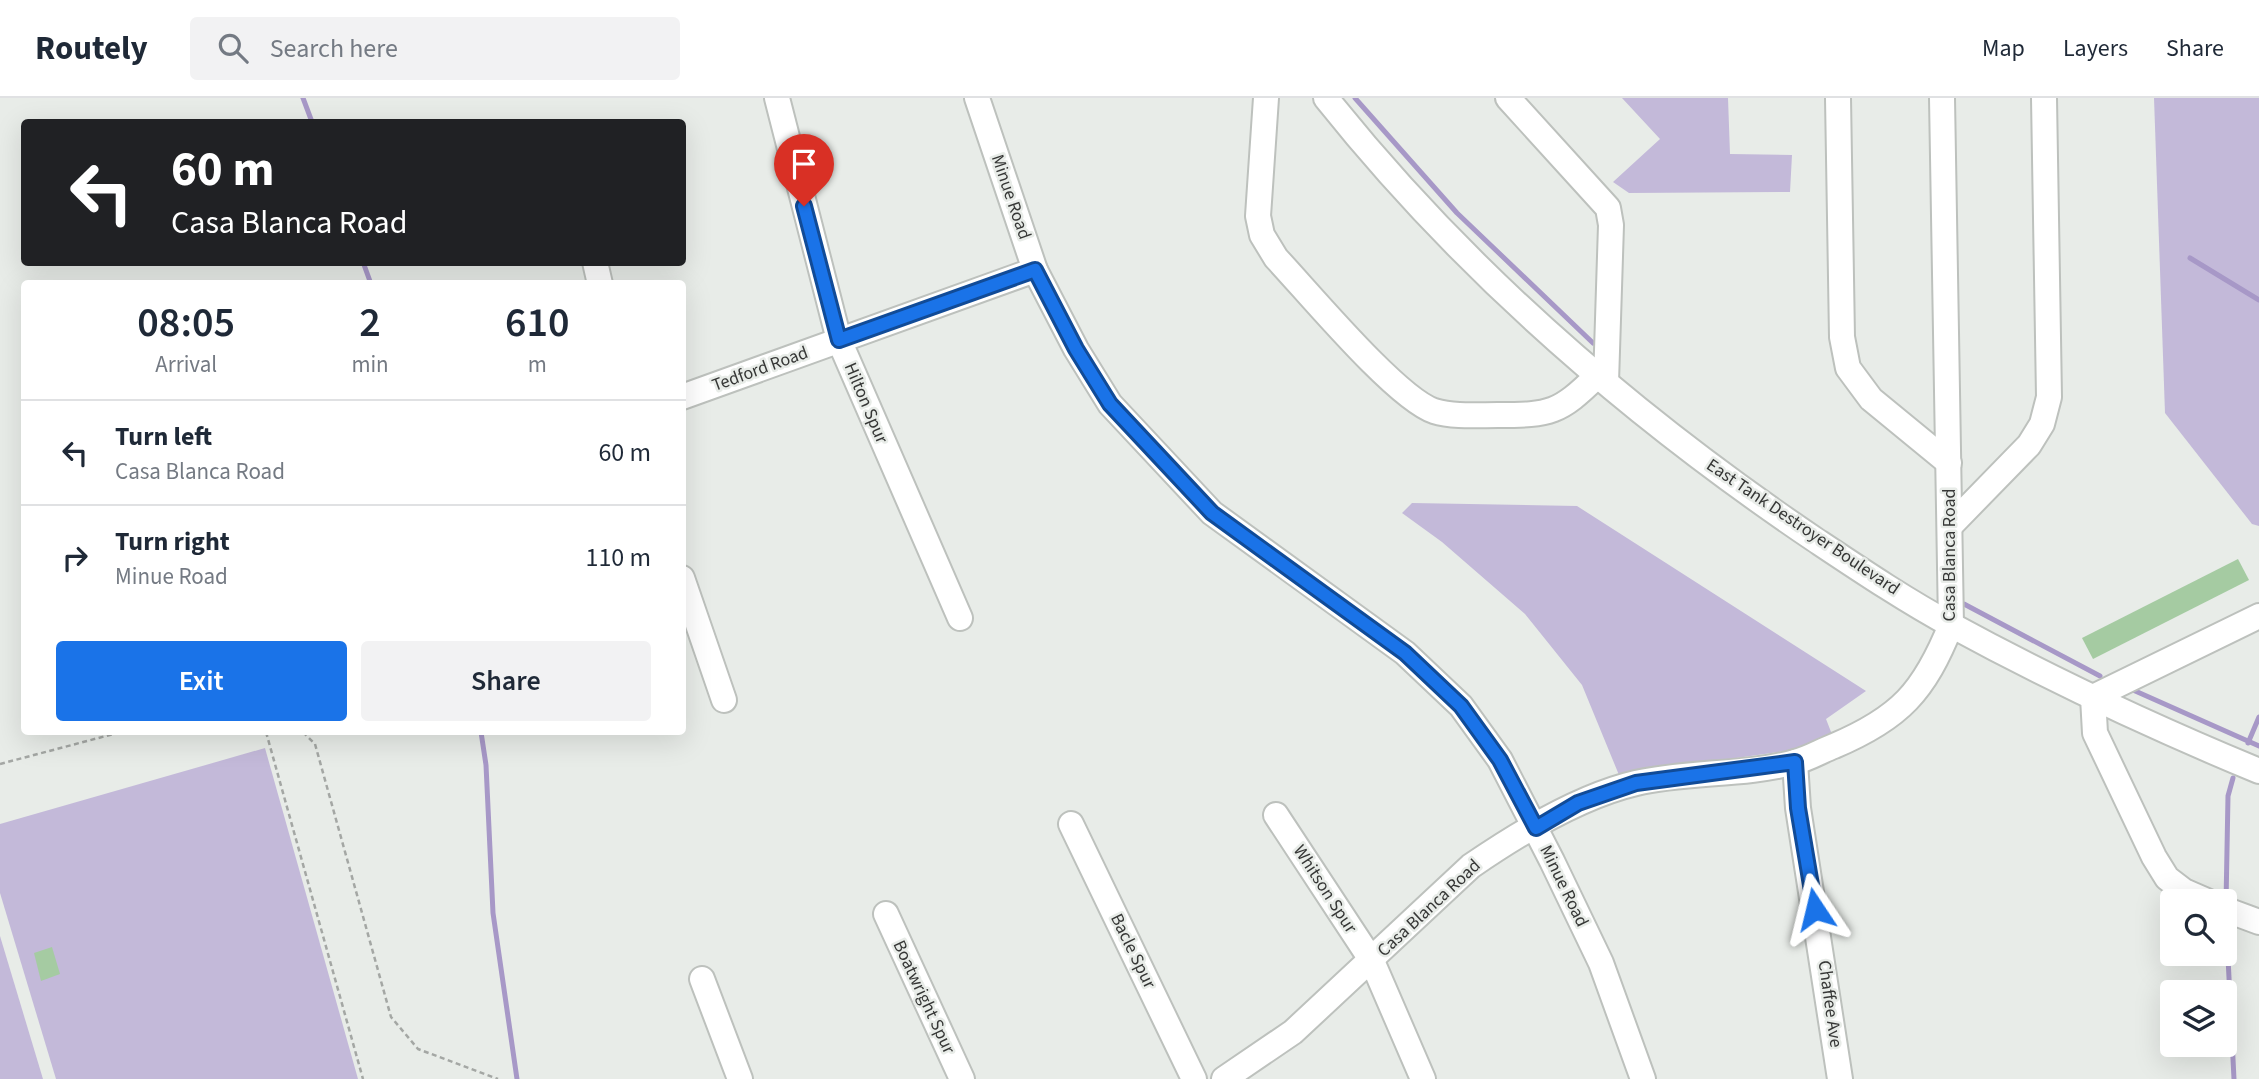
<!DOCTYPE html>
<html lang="en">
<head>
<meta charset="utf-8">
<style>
  :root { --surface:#fff; --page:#f2f2f3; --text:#1f2937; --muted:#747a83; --line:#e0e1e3; --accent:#1a73e8 }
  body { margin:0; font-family:"Source Sans 3",sans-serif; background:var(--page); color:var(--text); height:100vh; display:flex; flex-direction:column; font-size:26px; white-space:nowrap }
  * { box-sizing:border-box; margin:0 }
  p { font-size:23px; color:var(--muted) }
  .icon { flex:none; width:38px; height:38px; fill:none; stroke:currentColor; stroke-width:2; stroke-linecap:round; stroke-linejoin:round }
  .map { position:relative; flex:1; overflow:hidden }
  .panel { position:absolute; left:21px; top:182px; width:665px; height:455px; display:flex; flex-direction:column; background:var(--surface); border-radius:7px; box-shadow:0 7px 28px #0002 }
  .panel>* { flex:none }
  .hud { position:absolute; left:21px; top:21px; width:665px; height:147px; border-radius:7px; box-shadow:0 7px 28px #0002; background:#202124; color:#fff; overflow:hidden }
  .fabs { position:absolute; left:2160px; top:791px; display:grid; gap:14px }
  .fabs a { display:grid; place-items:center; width:77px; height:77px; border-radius:7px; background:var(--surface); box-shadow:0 7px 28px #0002; font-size:35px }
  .pin { position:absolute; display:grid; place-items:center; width:60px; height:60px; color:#fff; margin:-72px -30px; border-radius:50% 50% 50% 0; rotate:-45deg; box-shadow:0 0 7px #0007 }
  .pin .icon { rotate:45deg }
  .me { position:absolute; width:77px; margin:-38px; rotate:350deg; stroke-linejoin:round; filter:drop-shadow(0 0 5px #0008) }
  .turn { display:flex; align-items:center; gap:24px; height:147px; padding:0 35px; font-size:32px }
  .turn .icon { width:91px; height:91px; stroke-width:2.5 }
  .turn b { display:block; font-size:49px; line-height:60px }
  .eta { display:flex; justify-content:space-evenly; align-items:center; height:119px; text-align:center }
  .eta b { font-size:42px; font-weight:600; line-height:49px }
  .button { display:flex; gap:14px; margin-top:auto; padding:14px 35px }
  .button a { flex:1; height:80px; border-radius:7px; background:var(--accent); color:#fff; font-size:28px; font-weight:600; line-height:80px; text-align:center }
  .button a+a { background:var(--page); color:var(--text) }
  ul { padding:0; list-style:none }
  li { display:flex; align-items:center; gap:21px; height:105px; padding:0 35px; border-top:2px solid var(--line) }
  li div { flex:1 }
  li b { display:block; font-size:26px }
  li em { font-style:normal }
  header { display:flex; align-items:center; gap:42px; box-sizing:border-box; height:98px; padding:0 35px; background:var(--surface); border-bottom:2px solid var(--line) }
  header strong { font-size:33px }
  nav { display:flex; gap:38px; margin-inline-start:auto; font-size:24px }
  .search { width:490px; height:63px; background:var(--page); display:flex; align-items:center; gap:18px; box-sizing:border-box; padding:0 24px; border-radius:7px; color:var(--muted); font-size:26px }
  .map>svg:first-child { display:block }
</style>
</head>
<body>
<header>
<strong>Routely</strong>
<div class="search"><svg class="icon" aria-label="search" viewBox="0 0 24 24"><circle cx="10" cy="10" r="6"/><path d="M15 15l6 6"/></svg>Search here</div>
<nav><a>Map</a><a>Layers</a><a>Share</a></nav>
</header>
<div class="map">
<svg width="2259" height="981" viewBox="0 0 2259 981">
  <rect width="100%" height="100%" fill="#e8ece8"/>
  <g fill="#c3b9d9">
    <polygon points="1622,0 1728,0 1730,56 1792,57 1790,94 1629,95 1613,84 1660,41"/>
    <polygon points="2154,0 2259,0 2259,428 2252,426 2165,315"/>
    <polygon points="1412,405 1577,408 1866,593 1826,621 1833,639 1805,650 1619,677 1582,587 1525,516 1442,444 1402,415"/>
    <polygon points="265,650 358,981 56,981 0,795 0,726"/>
    <polygon points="0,838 43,981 0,981"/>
  </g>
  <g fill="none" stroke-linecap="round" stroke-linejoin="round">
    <g stroke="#a798c7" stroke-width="5">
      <polyline points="303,0 312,24"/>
      <polyline points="1355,0 1457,115 1593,245"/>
      <polyline points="2190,160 2259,202"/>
      <polyline points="363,164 371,186"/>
      <polyline points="1964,506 2100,578"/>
      <polyline points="2133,592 2259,648"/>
      <polyline points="481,634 486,667 493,815 517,981"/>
      <polyline points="2248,645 2259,619"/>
      <polyline points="2226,805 2228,698 2233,680"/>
      <polyline points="2226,819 2234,981"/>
    </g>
  </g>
  <g fill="#a5cba2">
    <polygon points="2238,461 2249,482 2093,561 2082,540"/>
    <polygon points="52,849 60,876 41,883 34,855"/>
  </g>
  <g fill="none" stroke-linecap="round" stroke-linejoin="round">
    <defs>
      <g id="minor">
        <polyline points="777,0 839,242 960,520"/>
        <polyline points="977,0 1035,172 1076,251 1110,306 1212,415 1405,555 1461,608 1500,662 1552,763 1601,865 1643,981"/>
        <path d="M1266 0 1258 118 1262 137 1276 160C1308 194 1396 300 1434 313 1454 319 1477 317 1498 317 1551 317 1559 315 1597 278"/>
        <path d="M1326 0C1463 172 1632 318 1814 441 1859 471 1905 502 1953 528 2052 582 2155 630 2259 673"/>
        <polyline points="1508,0 1608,110 1611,127 1606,284"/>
        <polyline points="1838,0 1842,239 1848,270 1871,301 1949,365"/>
        <polyline points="595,164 600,186"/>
        <polyline points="682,299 1035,172"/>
        <polyline points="1950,428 2029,347 2042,326 2049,299 2044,0"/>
        <polyline points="682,480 724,602"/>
        <polyline points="2093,599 2095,635 2154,759 2167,780 2184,793 2207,803"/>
        <polyline points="2093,599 2259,518"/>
        <polyline points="1795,664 1798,710 1840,981"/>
        <polyline points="1276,717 1372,863 1423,981"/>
        <polyline points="1071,726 1194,981"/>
        <polyline points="2224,811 2259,824"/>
        <polyline points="886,816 962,981"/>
        <polyline points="702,881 740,981"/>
        <path d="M1224 981 1293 934 1471 768C1519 735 1580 698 1636 685 1688 673 1743 678 1795 664 1808 661 1821 653 1834 648 1900 620 1924 594 1951 527L1942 0"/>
      </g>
    </defs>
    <use href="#minor" stroke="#bdc1bd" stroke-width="28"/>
    <g stroke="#a4a7a4" stroke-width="2.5" stroke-dasharray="5 3.5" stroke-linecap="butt">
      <polyline points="266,634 363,981"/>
      <polyline points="303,634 315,646 391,919 418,951 498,981"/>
      <polyline points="0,666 121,634"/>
    </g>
    <use href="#minor" stroke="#fff" stroke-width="24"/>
  </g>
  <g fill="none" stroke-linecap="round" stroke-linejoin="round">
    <defs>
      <polyline id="route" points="804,108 839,242 1035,172 1076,251 1110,306 1212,415 1405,555 1461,608 1500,662 1536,730 1578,705 1636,685 1795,664 1798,710 1815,811"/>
    </defs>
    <use href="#route" stroke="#114b97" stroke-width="18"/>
    <use href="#route" stroke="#1a73e8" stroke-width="12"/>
  </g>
  <g text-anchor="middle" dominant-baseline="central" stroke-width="5" stroke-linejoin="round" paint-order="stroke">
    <g font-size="18" fill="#363736" stroke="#e8ece8">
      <text transform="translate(1011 99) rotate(71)">Minue Road</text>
      <text transform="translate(760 271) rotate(-20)">Tedford Road</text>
      <text transform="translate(866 305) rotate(67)">Hilton Spur</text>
      <text transform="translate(1803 429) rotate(34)">East Tank Destroyer Boulevard</text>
      <text transform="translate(1949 457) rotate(-90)">Casa Blanca Road</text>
      <text transform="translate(1564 788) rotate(64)">Minue Road</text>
      <text transform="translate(1325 791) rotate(57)">Whitson Spur</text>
      <text transform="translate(1429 810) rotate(-43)">Casa Blanca Road</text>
      <text transform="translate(1133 853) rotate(64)">Bacle Spur</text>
      <text transform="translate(924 899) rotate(65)">Boatwright Spur</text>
      <text transform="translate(1830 906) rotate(82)">Chaffee Ave</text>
    </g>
  </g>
</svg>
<div class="fabs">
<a><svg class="icon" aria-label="search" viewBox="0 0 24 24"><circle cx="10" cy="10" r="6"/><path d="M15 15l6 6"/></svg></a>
<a><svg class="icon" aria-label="layers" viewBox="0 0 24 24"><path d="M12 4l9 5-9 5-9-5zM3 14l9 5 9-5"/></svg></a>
</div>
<div class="pin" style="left:804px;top:108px;background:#d93025"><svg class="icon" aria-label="arrive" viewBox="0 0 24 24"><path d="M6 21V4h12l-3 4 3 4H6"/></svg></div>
<svg class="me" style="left:1815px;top:811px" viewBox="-20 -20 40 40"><path d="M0-17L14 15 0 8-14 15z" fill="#1a73e8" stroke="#fff" stroke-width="4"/></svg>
<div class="hud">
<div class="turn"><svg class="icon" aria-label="left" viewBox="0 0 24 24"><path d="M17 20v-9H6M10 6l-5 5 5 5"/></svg><div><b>60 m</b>Casa Blanca Road</div></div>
</div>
<section class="panel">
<div class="eta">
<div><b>08:05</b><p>Arrival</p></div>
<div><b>2</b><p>min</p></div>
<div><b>610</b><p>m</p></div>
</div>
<ul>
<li><svg class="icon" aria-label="left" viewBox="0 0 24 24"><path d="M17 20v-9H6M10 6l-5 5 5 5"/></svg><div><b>Turn left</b><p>Casa Blanca Road</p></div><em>60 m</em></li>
<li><svg class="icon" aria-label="right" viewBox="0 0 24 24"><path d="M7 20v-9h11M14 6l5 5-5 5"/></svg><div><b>Turn right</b><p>Minue Road</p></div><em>110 m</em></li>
</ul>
<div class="button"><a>Exit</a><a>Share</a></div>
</section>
</div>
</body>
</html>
